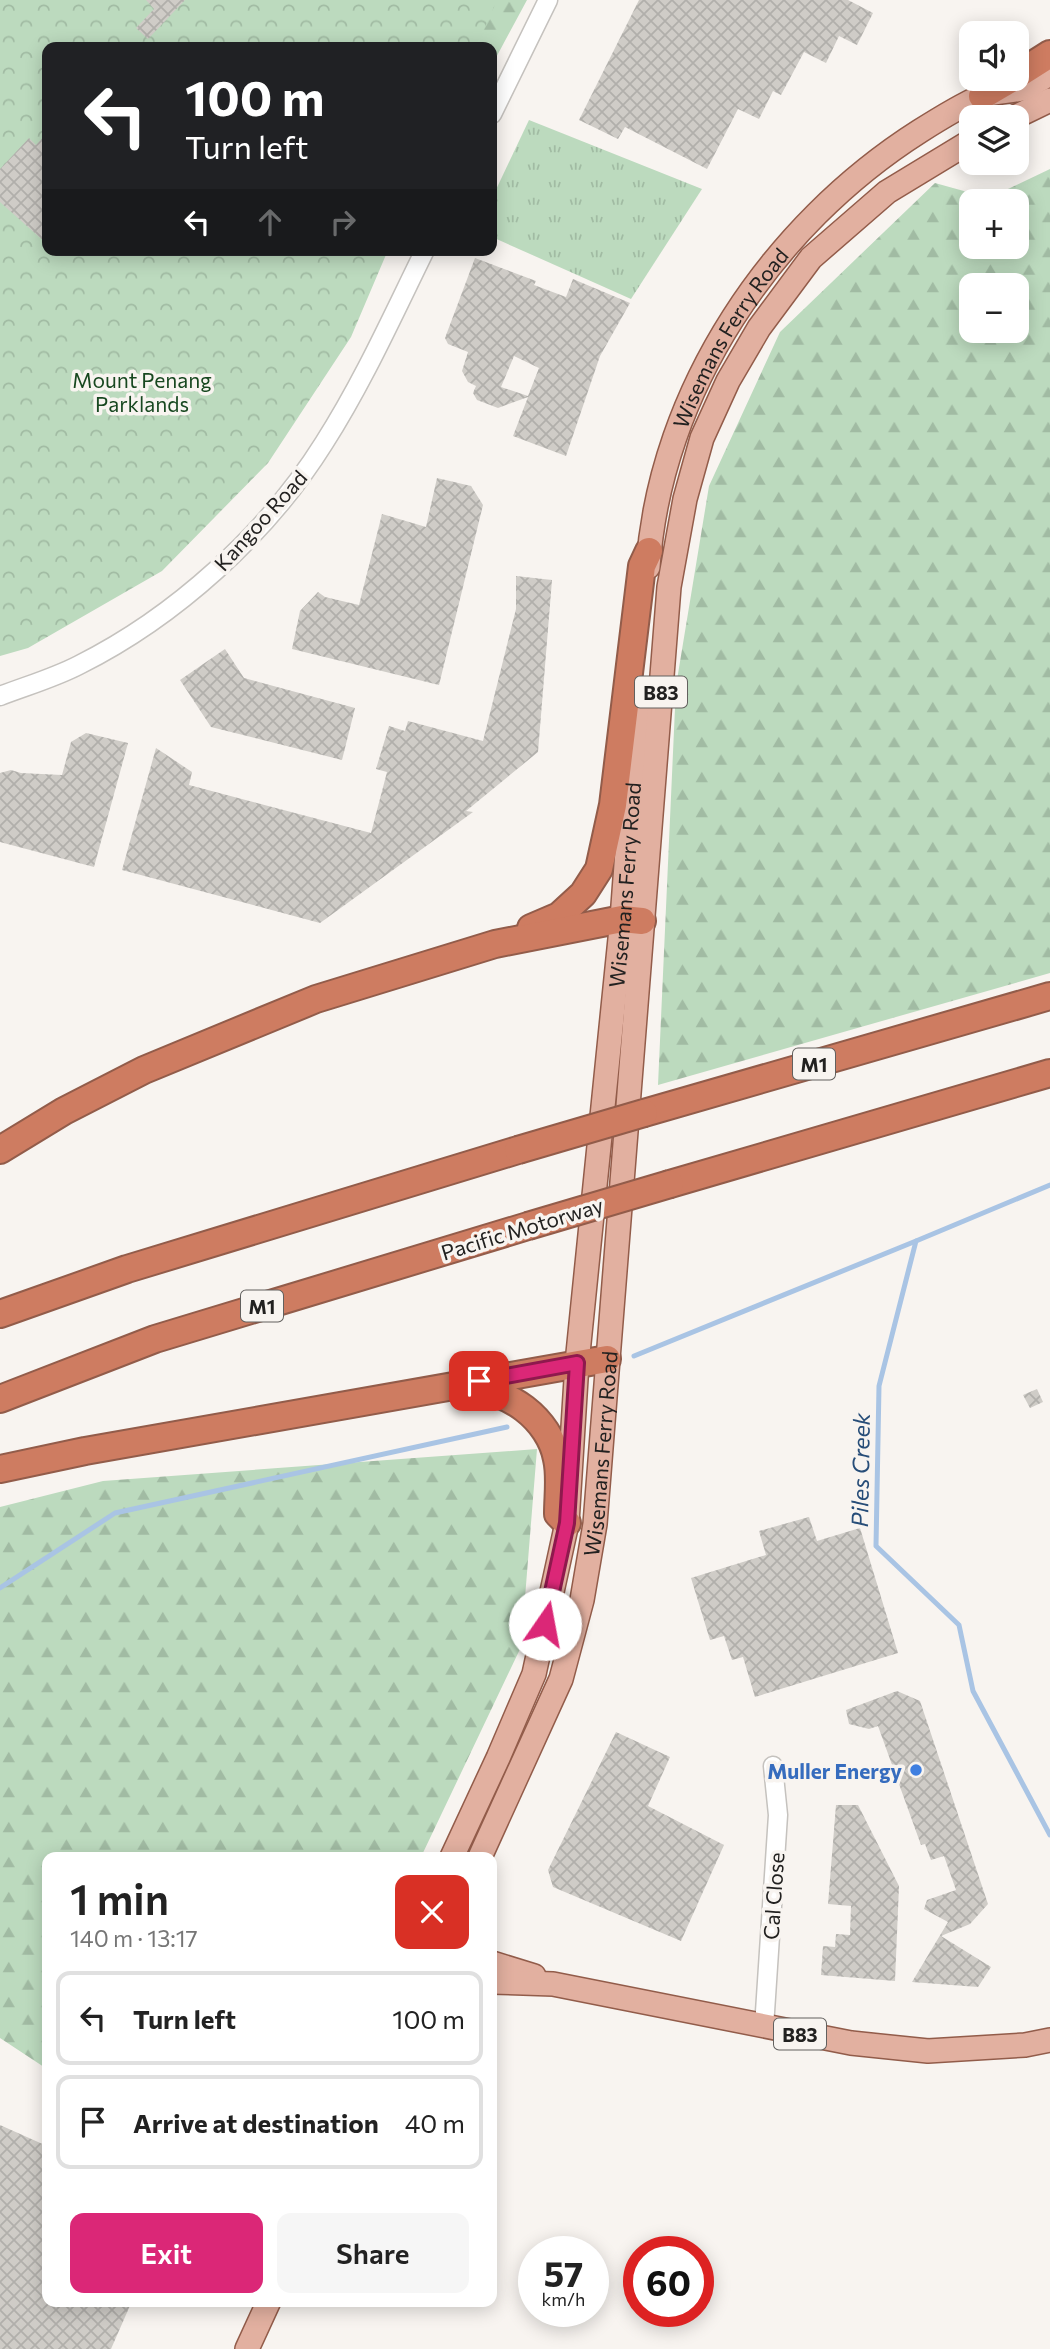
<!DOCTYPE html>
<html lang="en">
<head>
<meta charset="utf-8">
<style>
  :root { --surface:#fff; --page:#f6f6f6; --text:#222; --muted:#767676; --line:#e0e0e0; --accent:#db2777 }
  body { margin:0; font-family:Commissioner,sans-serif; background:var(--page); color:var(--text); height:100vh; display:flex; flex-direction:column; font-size:26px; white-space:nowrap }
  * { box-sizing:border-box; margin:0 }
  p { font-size:23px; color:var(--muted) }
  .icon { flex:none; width:38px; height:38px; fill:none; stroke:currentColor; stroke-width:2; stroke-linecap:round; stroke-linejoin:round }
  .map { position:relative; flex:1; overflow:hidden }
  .side { position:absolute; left:42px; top:1852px; width:455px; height:455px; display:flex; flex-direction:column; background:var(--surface); border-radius:14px; box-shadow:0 4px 18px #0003 }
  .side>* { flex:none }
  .hud { position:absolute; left:42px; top:42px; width:455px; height:214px; border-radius:14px; box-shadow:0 4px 18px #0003; background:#202124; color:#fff; overflow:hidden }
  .controls { position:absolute; left:959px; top:21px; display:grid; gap:14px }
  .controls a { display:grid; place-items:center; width:70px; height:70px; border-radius:14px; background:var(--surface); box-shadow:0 4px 18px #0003; font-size:35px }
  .speed { position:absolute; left:518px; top:2236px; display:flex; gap:14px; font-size:35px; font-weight:700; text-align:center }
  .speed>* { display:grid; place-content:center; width:91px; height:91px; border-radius:50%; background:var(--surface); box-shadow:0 4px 18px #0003; line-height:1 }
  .speed small { font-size:18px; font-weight:400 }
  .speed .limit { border:10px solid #d22; background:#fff; color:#111 }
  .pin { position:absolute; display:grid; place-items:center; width:60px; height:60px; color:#fff; margin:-30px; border-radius:14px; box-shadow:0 4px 10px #0006 }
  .me { position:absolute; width:77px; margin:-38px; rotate:12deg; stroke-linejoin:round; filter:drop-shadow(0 0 5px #0008) }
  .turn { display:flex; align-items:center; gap:24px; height:147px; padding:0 28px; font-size:32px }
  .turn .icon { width:91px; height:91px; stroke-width:2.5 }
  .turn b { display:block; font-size:49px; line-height:60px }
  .lanes { display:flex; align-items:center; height:66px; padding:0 28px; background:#0003; justify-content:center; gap:35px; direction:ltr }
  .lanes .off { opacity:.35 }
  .round { display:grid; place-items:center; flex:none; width:74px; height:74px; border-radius:14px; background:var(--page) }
  .head { display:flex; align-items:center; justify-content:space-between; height:119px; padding:0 28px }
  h1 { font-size:42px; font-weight:600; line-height:52px }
  .button { display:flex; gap:14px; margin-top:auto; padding:14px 28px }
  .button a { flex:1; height:80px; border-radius:14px; background:var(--accent); color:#fff; font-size:28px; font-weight:600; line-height:80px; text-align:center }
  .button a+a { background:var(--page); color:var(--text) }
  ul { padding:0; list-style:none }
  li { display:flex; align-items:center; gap:21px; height:94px; margin:0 14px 10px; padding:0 14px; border:4px solid var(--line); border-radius:14px }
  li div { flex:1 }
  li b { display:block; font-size:26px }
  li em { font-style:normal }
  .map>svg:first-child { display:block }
</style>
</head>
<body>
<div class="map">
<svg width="1050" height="2349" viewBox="0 0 1050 2349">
  <defs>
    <pattern id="grass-tufts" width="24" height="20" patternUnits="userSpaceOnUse" patternTransform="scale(1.75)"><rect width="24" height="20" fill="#bcdabe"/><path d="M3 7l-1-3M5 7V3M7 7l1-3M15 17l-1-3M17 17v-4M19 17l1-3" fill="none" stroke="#a1bba3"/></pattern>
    <pattern id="forest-firs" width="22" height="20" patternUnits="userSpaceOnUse" patternTransform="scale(1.75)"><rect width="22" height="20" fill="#bcdabe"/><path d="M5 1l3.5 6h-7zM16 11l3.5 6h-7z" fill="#a1bba3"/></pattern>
    <pattern id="park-crowns" width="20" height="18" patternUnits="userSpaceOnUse" patternTransform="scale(1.75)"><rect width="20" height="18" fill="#bcdabe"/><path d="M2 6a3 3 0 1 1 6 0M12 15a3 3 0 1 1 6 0" fill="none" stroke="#a1bba3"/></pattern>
    <pattern id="building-cross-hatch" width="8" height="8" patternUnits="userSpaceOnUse" patternTransform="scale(1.75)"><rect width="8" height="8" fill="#cfccc7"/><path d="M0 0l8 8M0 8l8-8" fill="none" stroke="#b1afab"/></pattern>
  </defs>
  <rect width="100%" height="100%" fill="#f8f4f0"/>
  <polygon fill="url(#grass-tufts)" points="529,120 702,189 631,299 492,237 492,198"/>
  <g fill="url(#forest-firs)" fill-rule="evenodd">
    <polygon points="401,0 527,0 492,65 492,47 404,47"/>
    <path d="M1050 169V973L658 1085 676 686 709 486 780 332 935 183 989 198ZM1017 201V247H971V201ZM1017 285V331H971V285Z"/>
    <polygon points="537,1449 521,1647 421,1857 47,1857 47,2069 0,2038 0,1507 103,1481"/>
  </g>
  <polygon fill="url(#park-crowns)" points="0,0 497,0 476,47 47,47 47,250 388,250 351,337 268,463 162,571 28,648 0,656"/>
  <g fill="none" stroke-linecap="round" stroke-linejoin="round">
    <g stroke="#a9c4e4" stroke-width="5">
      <polyline points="1050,1185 916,1241 879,1386 876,1546 959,1625 973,1691 1050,1835"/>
      <polyline points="634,1356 916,1241"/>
      <polyline points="0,1588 115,1513 507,1427"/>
    </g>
  </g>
  <g fill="url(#building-cross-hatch)" fill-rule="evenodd">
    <polygon points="146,0 185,0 148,39 136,28 154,9"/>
    <polygon points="639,0 848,0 873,13 857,45 839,36 826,63 804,52 781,95 773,91 759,119 738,109 707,169 625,127 618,139 579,120"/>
    <polygon points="47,133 47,244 0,202 0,169 29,138 36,145"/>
    <path d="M475 258 536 281 534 285 566 297 573 279 630 303 600 356 566 456 513 436 528 397 498 408 477 400 473 393 476 386 468 382 462 371 468 352 448 344 445 338ZM514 356 539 368 528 396 501 387Z"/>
    <polygon points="437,478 471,486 483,505 439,685 292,649 300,611 318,592 325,597 359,605 382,514 426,527"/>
    <polygon points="516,576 552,580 538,752 466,811 473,812 320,923 122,870 156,748 192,772 189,785 371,833 387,772 376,769 389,726 405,731 408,721 483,741 516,609"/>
    <polygon points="225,649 244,678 355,708 342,760 211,727 180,680"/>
    <polygon points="86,733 128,743 94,867 0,842 0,773 11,770 21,773 62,775 71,742"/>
    <polygon points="1037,1389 1043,1402 1030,1408 1023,1395"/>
    <polygon points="809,1517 817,1541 860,1528 898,1653 755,1697 743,1657 732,1660 724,1636 710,1640 691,1578 766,1555 759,1531"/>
    <polygon points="897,1691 920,1701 988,1904 970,1924 941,1936 991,1967 978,1987 912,1982 948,1922 924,1909 927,1900 956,1890 944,1856 931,1860 925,1844 921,1845 878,1726 869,1729 849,1724 846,1710"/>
    <polygon points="616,1732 670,1757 648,1806 724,1845 681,1941 553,1887 548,1870"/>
    <polygon points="836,1805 858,1805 899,1886 895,1981 821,1975 823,1946 835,1947 836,1934 850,1935 851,1906 828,1904"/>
    <polygon points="0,2125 47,2146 47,2301 132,2301 111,2349 0,2349"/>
  </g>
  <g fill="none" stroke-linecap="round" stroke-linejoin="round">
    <defs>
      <g id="minor">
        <polyline points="492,114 548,0"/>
        <path d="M0 696C26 686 54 678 79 665 175 617 267 534 324 443 363 382 393 315 425 250"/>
        <polyline points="764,2027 778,1815 773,1766"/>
      </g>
      <g id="major">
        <polyline points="1015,117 1050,100"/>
        <path id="s1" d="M648 567C660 390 772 225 920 131 939 119 960 106 980 97 993 91 1008 92 1022 89 1031 86 1041 79 1050 74"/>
        <path id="s2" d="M452 1857 498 1758 534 1674 567 1523 577 1363 622 919 639 689"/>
        <path id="s3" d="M480 1857 561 1679 582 1600 595 1524 669 587 685 499 702 438 728 381 759 328 811 258 887 192 971 141"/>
        <polyline points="492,1963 534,1976"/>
        <polyline points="492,1982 553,1984 851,2043 928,2051 1025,2045 1050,2040"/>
        <polyline points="247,2349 269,2301"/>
      </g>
      <g id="highway">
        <polyline points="1017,75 1050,54"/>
        <polyline points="982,96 1011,79"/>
        <polyline points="531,928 559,916 583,894 599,869 613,805 642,566 649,551"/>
        <polyline points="644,1113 1050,996"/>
        <polyline points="0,1150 64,1111 144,1070 316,999 495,944 622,919 642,921"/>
        <polyline points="670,1184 1050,1073"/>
        <polyline points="0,1314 127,1269 518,1150"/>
        <path d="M468 1392C507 1386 550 1420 557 1459 561 1476 558 1496 558 1514L567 1523"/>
        <polyline points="0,1399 155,1339 528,1226"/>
        <polyline points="0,1469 85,1451 607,1359"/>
      </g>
    </defs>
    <use href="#minor" stroke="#c5c2be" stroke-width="21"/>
    <use href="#major" stroke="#925c4a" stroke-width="26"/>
    <use href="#highway" stroke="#925c4a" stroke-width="30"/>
    <use href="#minor" stroke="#fff" stroke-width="18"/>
    <use href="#major" stroke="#e2b0a0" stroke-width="23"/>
    <use href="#highway" stroke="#ce7c61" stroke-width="26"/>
    <defs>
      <g id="highway-bridge">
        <polyline points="518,1150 644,1113"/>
        <polyline points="528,1226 670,1184"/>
      </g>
    </defs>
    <use href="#highway-bridge" stroke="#925c4a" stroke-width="30" stroke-linecap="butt"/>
    <use href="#highway-bridge" stroke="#ce7c61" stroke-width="26"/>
  </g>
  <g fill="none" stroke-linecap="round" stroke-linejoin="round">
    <defs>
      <polyline id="route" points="479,1381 577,1363 567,1523 545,1624"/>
    </defs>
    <use href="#route" stroke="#8e194d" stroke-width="18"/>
    <use href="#route" stroke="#db2777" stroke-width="12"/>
  </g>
  <circle fill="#3f7fe0" stroke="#f8f4f0" stroke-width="2.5" cx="916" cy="1770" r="7"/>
  <g text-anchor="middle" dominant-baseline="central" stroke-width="7" stroke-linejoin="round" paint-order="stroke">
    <g fill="#f8f4f0" stroke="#62605e" stroke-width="2">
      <rect x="635" y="676.5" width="52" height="31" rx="5"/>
      <rect x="793" y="1048.5" width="42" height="31" rx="5"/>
      <rect x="241" y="1290.5" width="42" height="31" rx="5"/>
      <rect x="774" y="2018.5" width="52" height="31" rx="5"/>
    </g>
    <g font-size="19" font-weight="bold" fill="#222120">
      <text x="661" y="692">B83</text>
      <text x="814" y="1064">M1</text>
      <text x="262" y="1306">M1</text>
      <text x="800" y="2034">B83</text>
    </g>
    <g font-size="21" fill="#222120" stroke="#f8f4f0">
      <text stroke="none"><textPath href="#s1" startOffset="247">Wisemans Ferry Road</textPath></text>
      <text transform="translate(260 520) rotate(-48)">Kangoo Road</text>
      <text stroke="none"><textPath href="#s2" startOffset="996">Wisemans Ferry Road</textPath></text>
      <text transform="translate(522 1228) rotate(-17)">Pacific Motorway</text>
      <text stroke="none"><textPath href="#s3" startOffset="425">Wisemans Ferry Road</textPath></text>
      <text transform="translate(773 1896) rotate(-86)">Cal Close</text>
    </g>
    <g font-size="21" fill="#184820" stroke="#f8f4f0">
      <text x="142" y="379">Mount Penang<tspan x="142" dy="24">Parklands</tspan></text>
    </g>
    <g font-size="21" font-weight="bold" fill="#366cbe" stroke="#f8f4f0" text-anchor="end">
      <text x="902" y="1770">Muller Energy</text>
    </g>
    <g font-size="23" font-style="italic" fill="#274d78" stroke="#f8f4f0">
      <text transform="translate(860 1470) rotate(-89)">Piles Creek</text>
    </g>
  </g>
</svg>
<div class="controls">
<a><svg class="icon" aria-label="sound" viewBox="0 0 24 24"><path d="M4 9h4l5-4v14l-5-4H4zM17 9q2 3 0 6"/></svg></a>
<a><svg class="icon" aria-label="layers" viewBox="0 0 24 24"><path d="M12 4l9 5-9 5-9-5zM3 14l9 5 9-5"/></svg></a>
<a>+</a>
<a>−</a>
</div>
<div class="speed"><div>57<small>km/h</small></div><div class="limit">60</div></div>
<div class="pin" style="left:479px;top:1381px;background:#d93025"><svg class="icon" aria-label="arrive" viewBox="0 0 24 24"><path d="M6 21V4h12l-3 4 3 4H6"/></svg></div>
<svg class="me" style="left:545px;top:1624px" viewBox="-20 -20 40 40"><circle r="19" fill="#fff"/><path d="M0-13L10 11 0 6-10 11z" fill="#db2777"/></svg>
<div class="hud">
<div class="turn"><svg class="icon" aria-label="left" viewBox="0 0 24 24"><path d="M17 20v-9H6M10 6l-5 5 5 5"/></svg><div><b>100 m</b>Turn left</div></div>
<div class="lanes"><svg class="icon" aria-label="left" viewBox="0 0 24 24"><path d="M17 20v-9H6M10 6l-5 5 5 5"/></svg><svg class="icon off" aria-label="ahead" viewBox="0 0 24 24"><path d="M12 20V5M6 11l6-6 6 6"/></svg><svg class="icon off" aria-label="right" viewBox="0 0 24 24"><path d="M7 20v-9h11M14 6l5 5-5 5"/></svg></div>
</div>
<section class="side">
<div class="head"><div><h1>1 min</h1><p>140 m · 13:17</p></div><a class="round" style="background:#d93025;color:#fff"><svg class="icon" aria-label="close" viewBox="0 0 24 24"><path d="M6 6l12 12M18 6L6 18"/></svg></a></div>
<ul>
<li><svg class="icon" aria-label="left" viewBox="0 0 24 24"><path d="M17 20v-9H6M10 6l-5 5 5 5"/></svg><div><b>Turn left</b></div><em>100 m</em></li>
<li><svg class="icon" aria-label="arrive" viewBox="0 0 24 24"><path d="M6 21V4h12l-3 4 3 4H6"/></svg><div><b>Arrive at destination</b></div><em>40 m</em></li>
</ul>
<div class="button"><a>Exit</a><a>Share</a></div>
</section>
</div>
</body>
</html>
